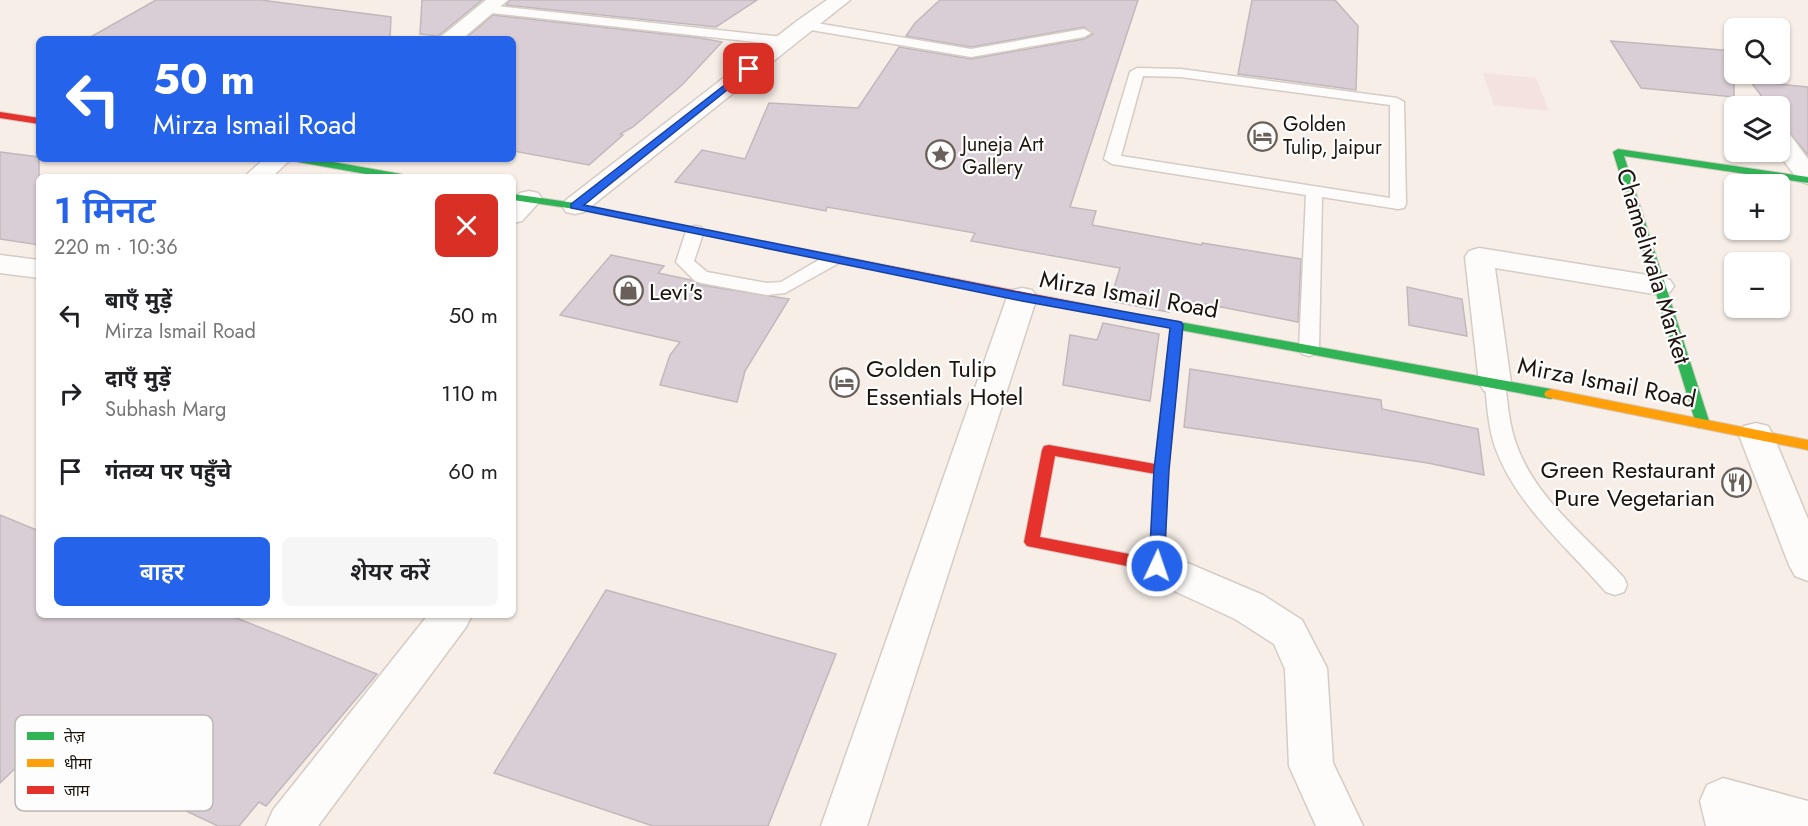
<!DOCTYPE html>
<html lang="hi">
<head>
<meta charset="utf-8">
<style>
  :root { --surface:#fff; --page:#f6f6f6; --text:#202124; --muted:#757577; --accent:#2563eb }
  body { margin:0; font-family:Jost,"Noto Sans Devanagari",sans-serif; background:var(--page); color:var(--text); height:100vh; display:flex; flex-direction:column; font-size:22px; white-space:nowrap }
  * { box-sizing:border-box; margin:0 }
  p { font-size:20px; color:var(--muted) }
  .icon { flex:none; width:33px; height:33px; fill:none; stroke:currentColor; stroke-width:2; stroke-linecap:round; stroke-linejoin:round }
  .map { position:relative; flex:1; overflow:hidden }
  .sheet { position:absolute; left:36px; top:174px; width:480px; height:444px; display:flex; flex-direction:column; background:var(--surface); border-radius:9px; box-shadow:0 2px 4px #0004 }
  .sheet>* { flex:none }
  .top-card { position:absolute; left:36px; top:36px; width:480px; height:126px; border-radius:9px; box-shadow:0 2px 4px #0004; background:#2563eb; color:#fff; overflow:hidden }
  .fabs { position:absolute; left:1724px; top:18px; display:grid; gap:12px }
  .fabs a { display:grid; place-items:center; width:66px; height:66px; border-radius:9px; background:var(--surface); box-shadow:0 2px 4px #0004; font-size:30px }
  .pin { position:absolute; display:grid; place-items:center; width:51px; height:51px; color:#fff; margin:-26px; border-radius:12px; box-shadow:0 3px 9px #0006 }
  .me { position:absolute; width:66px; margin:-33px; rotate:3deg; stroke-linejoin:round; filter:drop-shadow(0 0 4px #0008) }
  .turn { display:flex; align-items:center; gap:21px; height:126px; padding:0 18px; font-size:27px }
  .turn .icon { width:78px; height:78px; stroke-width:2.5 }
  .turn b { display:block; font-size:42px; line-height:51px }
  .round { display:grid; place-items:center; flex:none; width:63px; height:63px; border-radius:9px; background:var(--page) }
  .head { display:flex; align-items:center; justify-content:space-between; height:102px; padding:0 18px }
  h1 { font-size:36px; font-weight:600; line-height:45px; color:var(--accent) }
  .button { display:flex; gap:12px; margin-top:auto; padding:12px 18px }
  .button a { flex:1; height:69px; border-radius:9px; background:var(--accent); color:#fff; font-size:24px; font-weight:600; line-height:69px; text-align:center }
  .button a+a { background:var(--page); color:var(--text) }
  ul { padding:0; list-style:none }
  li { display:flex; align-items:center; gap:18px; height:78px; padding:0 18px }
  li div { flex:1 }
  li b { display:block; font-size:22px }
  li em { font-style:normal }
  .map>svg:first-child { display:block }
</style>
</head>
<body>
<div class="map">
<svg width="1808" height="826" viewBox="0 0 1808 826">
  <rect width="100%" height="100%" fill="#f6eee7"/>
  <polygon fill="#f4e2df" points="1483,73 1536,78 1549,111 1494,105"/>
  <g fill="#d9ced5" stroke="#c0b9bb" stroke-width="1.5">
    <polygon points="156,0 261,0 391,17 390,39 87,39"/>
    <polygon points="422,0 482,0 438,36 420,34"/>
    <polygon points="510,0 757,0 716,27 506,5"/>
    <polygon points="940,0 1138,0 1070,207 1096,211 1092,225 1202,245 1202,243 1301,259 1298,322 1170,297 1169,312 1110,301 1120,268 971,241 975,233 827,207 826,211 675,182 702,150 745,159 769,103 858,108 899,47 971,59 1084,39 1093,34 1084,27 971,47 906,36 915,23"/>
    <polygon points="1252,0 1335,0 1358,26 1356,90 1238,74"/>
    <polygon points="493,15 700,38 722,42 682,85 633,127 620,134 623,135 589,165 513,151 513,39 465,39"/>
    <polygon points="1611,41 1734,51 1734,97 1641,88"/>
    <polygon points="1750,81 1808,87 1808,155 1779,120 1779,106 1769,106"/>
    <polygon points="0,152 39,157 39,245 0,239"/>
    <polygon points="611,255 664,266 658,273 691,280 700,285 789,299 745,371 737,402 660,385 670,355 680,342 560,315"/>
    <polygon points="1407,287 1462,299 1467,336 1409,325"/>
    <polygon points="1103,323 1159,334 1150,401 1063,385 1070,335 1097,340"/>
    <polygon points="1190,369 1381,400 1382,409 1478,429 1484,475 1428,463 1184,427"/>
    <polygon points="0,515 39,531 39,615 229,615 377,674 266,806 259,802 239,826 218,826 113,777 129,760 57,728 0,783"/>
    <polygon points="606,590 836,654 768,826 653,826 494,773"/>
  </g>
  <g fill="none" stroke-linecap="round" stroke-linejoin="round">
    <defs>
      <g id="lane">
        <polygon points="487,5 783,37 790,41 783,45 482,12 481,9 482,6"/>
        <polygon points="804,21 971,49 1084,29 1091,33 1084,37 971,57 799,28 797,25"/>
        <path d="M1137 68 1181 69 1397 98 1404 102 1406 204 1404 208 1398 209 1322 197 1319 349 1316 354 1309 356 1302 354 1299 349 1306 195 1112 164 1104 159 1130 72ZM1143 76 1181 77 1390 105V198L1121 156Z"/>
        <polygon points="695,226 701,227 704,231 694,261 707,272 767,283 781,282 827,255 839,255 842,259 839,263 785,293 767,295 701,283 695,281 676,262 686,231 689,227"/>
        <path d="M1495 376 1502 378 1505 383C1508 404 1509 426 1517 446 1536 499 1587 537 1624 578L1627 585 1624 592 1615 595 1606 592C1567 547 1516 505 1495 447 1488 426 1487 404 1485 383L1488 378Z"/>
      </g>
      <g id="street">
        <polygon points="486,0 508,0 462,39 438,39"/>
        <polygon points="827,0 850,0 584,212 575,214 566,212 562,206 566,200 797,21"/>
        <polygon points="1779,130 1788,132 1808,159 1808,184 1799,181 1777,152"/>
        <polygon points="264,159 291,159 272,177 244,177"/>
        <polygon points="529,191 538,193 542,199 522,221 513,223 513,200 520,193"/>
        <polygon points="1479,248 1660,277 1670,280 1674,286 1670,292 1660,295 1495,268 1511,383 1506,391 1495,394 1484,391 1479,383 1465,257 1469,251"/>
        <polygon points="0,255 39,260 39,278 0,273"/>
        <polygon points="1022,288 1032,290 1037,297 867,826 821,826 1007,297 1012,290"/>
        <polygon points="1756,423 1768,426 1773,435 1808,519 1808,581 1795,576 1789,565 1739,435 1744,426"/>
        <polygon points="1157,550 1263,595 1302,620 1327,668 1333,763 1363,826 1316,826 1289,766 1285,669 1274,644 1235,619 1144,577 1138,566 1144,555"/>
        <polygon points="428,615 472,615 466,627 318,826 266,826 273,810"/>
        <polygon points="1723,778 1808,801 1808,826 1706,826 1700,801 1707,785"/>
      </g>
      <g id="fast">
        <polygon points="1618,149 1808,177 1808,183 1624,156 1710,424 1708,428 1698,428 1696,424 1613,152"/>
        <polygon points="293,159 316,159 401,174 406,177 383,177 298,162"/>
        <polygon points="513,194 575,203 768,242 774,245 768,248 575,209 513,200"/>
        <polygon points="1141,315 1551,389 1558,394 1551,399 1137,322 1135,319"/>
      </g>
      <g id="slow">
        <polygon points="1177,321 1183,325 1168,470 1166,521 1164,525 1159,527 1154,525 1152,521 1154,470 1171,325"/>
        <polygon points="1551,389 1808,440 1808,450 1546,397 1544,394 1546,391"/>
      </g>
      <g id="jam">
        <polygon points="0,112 39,118 39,124 0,118"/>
        <polygon points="768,242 1141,315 1147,319 1141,323 764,247 762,245"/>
        <polygon points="1049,445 1166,466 1168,470 1166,474 1161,475 1055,456 1040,537 1150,558 1152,521 1154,517 1159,515 1164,517 1166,521 1165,566 1162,571 1157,572 1027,546 1024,542 1042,450 1044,446"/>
      </g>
    </defs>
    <use href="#lane" stroke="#d4ccc5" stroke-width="3"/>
    <use href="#street" stroke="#d4ccc5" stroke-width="3"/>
    <use href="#fast" stroke="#d4ccc5" stroke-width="2"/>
    <use href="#slow" stroke="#d4ccc5" stroke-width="2"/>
    <use href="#jam" stroke="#d4ccc5" stroke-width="2"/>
    <use href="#lane" fill="#fefcfb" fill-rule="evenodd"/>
    <use href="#street" fill="#fefcfb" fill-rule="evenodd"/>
    <use href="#fast" fill="#30b455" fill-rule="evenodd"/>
    <use href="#slow" fill="#ff9f0a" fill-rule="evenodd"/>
    <use href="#jam" fill="#e5322d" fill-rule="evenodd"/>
  </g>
  <polygon fill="#2563eb" stroke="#184099" stroke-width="1.5" points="749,66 752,67 752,70 584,205 1022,293 1181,322 1183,325 1169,470 1164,566 1162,571 1157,573 1151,571 1149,566 1154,470 1170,328 1022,301 571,208 571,204"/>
  <defs>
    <symbol id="hotel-ring" viewBox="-11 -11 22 22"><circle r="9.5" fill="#fdfdfd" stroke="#696059" stroke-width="1.5"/><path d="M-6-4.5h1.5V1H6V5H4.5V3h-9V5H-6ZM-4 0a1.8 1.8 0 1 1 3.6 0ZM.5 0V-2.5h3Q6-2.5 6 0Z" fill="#696059"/></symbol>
    <symbol id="sight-ring" viewBox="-11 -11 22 22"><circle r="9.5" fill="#fdfdfd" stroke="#696059" stroke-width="1.5"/><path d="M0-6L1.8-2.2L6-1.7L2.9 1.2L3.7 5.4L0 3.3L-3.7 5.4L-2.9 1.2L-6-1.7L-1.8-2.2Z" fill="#696059"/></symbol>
    <symbol id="shop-ring" viewBox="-11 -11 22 22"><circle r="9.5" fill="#fdfdfd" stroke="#696059" stroke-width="1.5"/><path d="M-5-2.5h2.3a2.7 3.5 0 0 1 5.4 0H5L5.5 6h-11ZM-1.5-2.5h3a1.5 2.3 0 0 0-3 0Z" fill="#696059"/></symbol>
    <symbol id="restaurant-ring" viewBox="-11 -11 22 22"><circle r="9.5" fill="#fdfdfd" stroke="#696059" stroke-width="1.5"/><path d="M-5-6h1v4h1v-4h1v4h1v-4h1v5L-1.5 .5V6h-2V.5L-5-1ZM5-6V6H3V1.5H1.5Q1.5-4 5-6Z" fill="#696059"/></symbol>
  </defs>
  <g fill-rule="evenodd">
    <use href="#hotel-ring" x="1246" y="120" width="33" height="33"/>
    <use href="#sight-ring" x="924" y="138" width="33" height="33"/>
    <use href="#shop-ring" x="612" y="274" width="33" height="33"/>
    <use href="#hotel-ring" x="828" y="366" width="33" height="33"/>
    <use href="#restaurant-ring" x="1720" y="466" width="33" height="33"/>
  </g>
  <g text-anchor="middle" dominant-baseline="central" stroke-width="4.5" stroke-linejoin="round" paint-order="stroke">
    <g font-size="20" fill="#1d140d" stroke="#fdfdfd" text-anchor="start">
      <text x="1283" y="124">Golden<tspan x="1283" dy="23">Tulip, Jaipur</tspan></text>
      <text x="962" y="144">Juneja Art<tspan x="962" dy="23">Gallery</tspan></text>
    </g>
    <g font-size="24" fill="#1d140d" stroke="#fdfdfd">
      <text transform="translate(1654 266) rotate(73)">Chameliwala Market</text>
      <text transform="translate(1129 294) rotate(10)">Mirza Ismail Road</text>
      <text transform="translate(1607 382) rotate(11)">Mirza Ismail Road</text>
    </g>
    <g font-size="24" fill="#1d140d" stroke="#fdfdfd" text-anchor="start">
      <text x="649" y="291">Levi's</text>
      <text x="866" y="368">Golden Tulip<tspan x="866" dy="28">Essentials Hotel</tspan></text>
      <text x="1715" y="469" text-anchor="end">Green Restaurant<tspan x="1715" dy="28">Pure Vegetarian</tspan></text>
    </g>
  </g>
  <rect x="15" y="715" width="198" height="96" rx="9" fill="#fdfdfd" stroke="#bab7b5" stroke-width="1.5"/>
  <rect x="27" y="732" width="27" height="8" fill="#30b455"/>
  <rect x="27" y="759" width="27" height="8" fill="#ff9f0a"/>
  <rect x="27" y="786" width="27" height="8" fill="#e5322d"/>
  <g font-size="16" fill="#1d140d">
    <text x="64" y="742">तेज़</text>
    <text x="64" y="769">धीमा</text>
    <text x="64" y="796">जाम</text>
  </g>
</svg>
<div class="fabs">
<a><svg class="icon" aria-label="search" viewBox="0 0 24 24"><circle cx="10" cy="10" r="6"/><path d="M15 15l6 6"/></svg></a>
<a><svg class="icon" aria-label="layers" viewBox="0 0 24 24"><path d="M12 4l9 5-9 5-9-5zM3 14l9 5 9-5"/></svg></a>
<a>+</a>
<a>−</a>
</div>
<div class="pin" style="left:749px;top:69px;background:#d93025"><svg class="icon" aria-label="arrive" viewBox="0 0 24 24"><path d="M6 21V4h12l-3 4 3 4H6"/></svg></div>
<svg class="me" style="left:1157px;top:566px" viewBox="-20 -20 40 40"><circle r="17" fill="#2563eb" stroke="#fff" stroke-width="3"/><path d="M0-11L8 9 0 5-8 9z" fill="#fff"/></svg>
<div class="top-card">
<div class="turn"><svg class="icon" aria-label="left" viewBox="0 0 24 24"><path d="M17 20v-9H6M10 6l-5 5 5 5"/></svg><div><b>50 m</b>Mirza Ismail Road</div></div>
</div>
<section class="sheet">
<div class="head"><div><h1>1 मिनट</h1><p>220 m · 10:36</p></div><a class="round" style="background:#d93025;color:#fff"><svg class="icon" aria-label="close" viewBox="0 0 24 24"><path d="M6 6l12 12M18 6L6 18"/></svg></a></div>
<ul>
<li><svg class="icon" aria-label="left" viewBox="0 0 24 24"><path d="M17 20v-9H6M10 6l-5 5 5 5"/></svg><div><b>बाएँ मुड़ें</b><p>Mirza Ismail Road</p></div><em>50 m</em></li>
<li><svg class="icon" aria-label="right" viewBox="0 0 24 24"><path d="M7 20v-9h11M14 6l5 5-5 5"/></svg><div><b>दाएँ मुड़ें</b><p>Subhash Marg</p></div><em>110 m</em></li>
<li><svg class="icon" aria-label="arrive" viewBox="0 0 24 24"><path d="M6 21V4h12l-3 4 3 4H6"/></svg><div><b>गंतव्य पर पहुँचे</b></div><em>60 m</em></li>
</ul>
<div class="button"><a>बाहर</a><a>शेयर करें</a></div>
</section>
</div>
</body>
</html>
